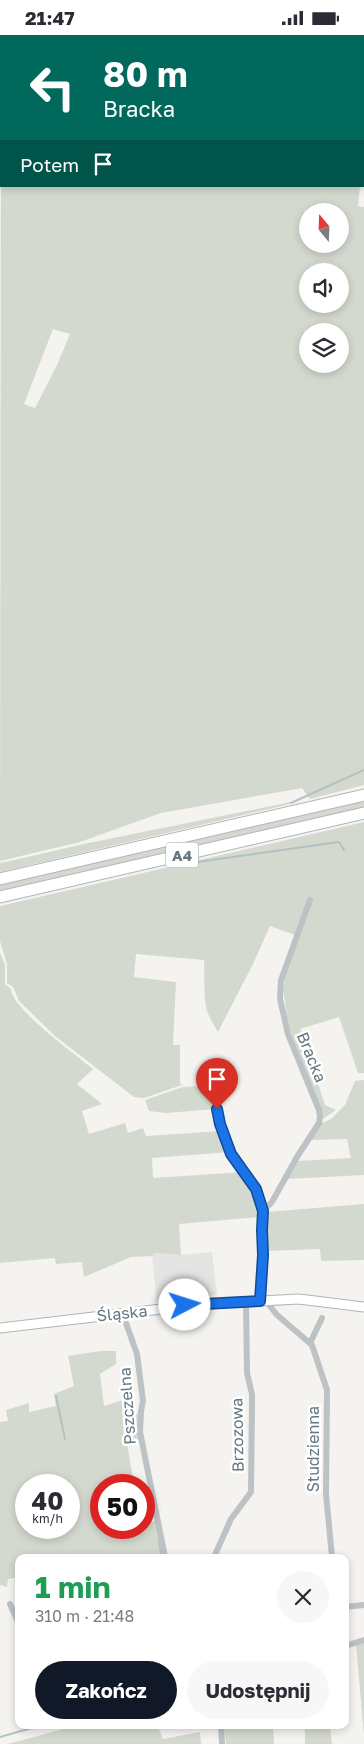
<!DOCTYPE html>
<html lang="pl">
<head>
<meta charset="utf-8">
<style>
  :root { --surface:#fff; --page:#f7f7f7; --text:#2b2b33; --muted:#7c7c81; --accent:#111827 }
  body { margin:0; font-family:"Golos Text",sans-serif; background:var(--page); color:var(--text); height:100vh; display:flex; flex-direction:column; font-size:19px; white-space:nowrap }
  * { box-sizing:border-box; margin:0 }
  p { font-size:16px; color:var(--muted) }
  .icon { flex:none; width:28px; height:28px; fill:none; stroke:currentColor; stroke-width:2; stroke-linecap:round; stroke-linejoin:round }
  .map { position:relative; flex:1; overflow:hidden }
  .side { position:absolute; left:15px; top:1519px; width:334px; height:175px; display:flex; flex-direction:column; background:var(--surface); border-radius:10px; box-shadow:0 2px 8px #0003 }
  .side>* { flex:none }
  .guide { position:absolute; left:0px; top:0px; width:365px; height:152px; box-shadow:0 2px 8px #0003; background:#00695c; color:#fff; overflow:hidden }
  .needle { width:32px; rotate:341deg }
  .fabs { position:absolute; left:299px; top:168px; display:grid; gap:10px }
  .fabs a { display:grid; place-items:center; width:50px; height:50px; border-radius:50%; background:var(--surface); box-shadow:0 2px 8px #0003; font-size:25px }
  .speed { position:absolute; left:15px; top:1439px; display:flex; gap:10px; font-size:25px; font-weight:700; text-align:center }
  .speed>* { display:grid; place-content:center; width:65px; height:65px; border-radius:50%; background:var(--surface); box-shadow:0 2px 8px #0003; line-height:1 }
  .speed small { font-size:12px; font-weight:400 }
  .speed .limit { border:8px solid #d22; background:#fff; color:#111 }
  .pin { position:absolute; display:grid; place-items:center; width:42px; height:42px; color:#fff; margin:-51px -21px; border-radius:50% 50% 50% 0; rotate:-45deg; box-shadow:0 0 5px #0007 }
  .pin .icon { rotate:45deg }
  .me { position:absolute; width:55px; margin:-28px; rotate:85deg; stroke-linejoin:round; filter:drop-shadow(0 0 4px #0008) }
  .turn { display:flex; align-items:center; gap:18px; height:105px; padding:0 20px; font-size:22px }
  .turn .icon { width:65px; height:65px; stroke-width:2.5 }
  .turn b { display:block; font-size:35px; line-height:42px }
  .then { display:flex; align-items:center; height:48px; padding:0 20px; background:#0003; gap:10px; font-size:19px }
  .round { display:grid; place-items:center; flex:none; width:52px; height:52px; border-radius:26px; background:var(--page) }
  .headline { display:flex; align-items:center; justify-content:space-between; height:85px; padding:0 20px }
  h1 { font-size:30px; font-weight:700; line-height:38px; color:#1e9e55 }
  .action { display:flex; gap:10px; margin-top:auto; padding:10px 20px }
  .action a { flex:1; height:58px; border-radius:30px; background:var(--accent); color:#fff; font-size:20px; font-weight:700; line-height:58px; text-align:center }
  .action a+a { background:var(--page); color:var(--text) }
  .status { display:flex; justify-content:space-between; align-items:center; height:35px; padding:0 25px; background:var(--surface); direction:ltr }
  .status svg { height:14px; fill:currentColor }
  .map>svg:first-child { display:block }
</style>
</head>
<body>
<div class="status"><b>21:47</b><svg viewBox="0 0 49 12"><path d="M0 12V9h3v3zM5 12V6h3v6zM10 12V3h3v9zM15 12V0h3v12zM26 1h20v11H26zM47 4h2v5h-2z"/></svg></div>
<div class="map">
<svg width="364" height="1709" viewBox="0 0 364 1709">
  <rect width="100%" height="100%" fill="#f4f3f0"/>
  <polygon fill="#e4e5e3" points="212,1217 217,1260 157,1268 152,1221 153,1218 181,1220"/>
  <g fill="#d4d9cf" fill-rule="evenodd">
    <path d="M1 66V151H360L358 171 364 172V750L310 764 302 753 161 778 80 807 0 826ZM308 176H340V209H308ZM308 236H340V269H308ZM53 294 70 299 57 330 35 373 24 369ZM308 296H340V329H308Z"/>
    <polygon points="364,763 364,774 0,858 0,848"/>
    <polygon points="291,767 290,769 0,837 0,828 10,826 84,809"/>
    <path d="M364 787V1038H358L339 982 300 994 325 1070 336 1075 321 1085 320 1071 291 998 287 982 283 952 285 948 280 945 295 900 270 891 253 929 218 997C214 991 210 983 207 976 203 961 205 941 204 925L136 919 134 942 176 947 173 1010H180V1048L182 1050 144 1063 134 1062 55 1001 19 966 13 952 7 948V929L0 906V871Z"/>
    <path d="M0 918 5 930V949L11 954C12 974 76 1020 93 1034L77 1049 102 1069 82 1076 89 1099 125 1088 128 1098 143 1093 146 1101 221 1096 229 1117 152 1123 153 1143 243 1137C252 1151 262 1165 259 1182L179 1189 181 1220 154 1218 152 1221 131 1222 84 1242 82 1227 56 1229 55 1223 0 1228Z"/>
    <polygon points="364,1045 364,1140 287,1144 298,1126 351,1123 347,1104 310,1105 320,1089 331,1084 345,1070 355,1046"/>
    <polygon points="199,1051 213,1055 216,1074 166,1078 149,1076 145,1065 183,1052"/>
    <polygon points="364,1169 364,1225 321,1226 320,1214 266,1216 264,1190 266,1177"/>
    <polygon points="195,1249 193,1261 166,1265 169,1251"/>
    <path d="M100 1316H116V1329L100 1339 104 1371 123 1365 132 1384 140 1376V1405L127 1408 134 1450H101V1492H144V1488L156 1486 164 1522H19V1542L8 1544 7 1552 0 1550V1387L8 1386 6 1375 29 1368V1377L56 1371 54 1359 74 1351 68 1321ZM26 1450H69V1492H26Z"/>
    <polygon points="364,1608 364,1700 356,1610"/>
    <polygon points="78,1690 157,1690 163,1704 200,1697 201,1709 8,1709"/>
    <polygon points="228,1690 273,1690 274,1709 226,1709 224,1691"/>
    <polygon points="305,1690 330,1690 332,1709 305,1709"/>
  </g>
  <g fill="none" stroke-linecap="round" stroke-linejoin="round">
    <g stroke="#b1c2c3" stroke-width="2">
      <polyline points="291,768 364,735"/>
      <polyline points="176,830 339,807 344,815"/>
      <polyline points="56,1361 65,1404"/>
      <polyline points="159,1507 162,1522"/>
      <polyline points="0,1702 42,1690"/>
    </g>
    <defs>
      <polyline id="secondary" points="0,1293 204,1269 299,1264 364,1272"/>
      <g id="motorway">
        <polyline points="0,844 364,760"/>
        <polyline points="0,862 364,778"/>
      </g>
    </defs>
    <use href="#secondary" stroke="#afb6b9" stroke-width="11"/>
    <use href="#motorway" stroke="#b0b5b7" stroke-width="13"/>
    <g stroke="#bdc2c4" stroke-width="6">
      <polyline points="332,0 333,1"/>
      <polyline points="217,1074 220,1089 231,1119 256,1155 263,1176"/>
      <polyline points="268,1265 269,1270 277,1280 312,1310 327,1355 326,1459 332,1522"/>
      <polyline points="260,1266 263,1220 262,1183 263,1176 272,1167 297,1122 319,1088 320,1082 319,1075 288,999 280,964 281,945 310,865"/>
      <polyline points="122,1277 137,1319 143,1366 141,1376 140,1397 165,1522"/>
      <polyline points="310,1308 322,1283"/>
      <polyline points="214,1522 231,1484 251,1457 252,1368 252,1359 247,1338 246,1267"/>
      <polyline points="10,1569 19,1589"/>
      <polyline points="345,1572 364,1570"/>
      <polyline points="345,1611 364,1605"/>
      <polyline points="221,1690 222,1709"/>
    </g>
    <use href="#secondary" stroke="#fff" stroke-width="9"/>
    <use href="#motorway" stroke="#fff" stroke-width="11"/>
  </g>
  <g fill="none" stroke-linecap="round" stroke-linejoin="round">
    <defs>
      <polyline id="route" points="185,1270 260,1266 263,1220 262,1195 263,1176 256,1154 231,1119 220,1089 217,1074"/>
    </defs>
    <use href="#route" stroke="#114b97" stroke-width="12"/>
    <use href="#route" stroke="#1a73e8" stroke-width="9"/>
  </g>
  <g text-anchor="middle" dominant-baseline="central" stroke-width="5" stroke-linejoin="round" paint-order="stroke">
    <rect fill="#fff" stroke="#92a0a7" stroke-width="1" x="166" y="807.5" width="32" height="25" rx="4"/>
    <g font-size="15" font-weight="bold" fill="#637881">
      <text x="182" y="820">A4</text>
    </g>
    <g font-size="16" fill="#637881" stroke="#fff">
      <text transform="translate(312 1022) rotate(68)">Bracka</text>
      <text transform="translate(122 1278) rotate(-6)">Śląska</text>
      <text transform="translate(127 1371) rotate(-94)">Pszczelna</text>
      <text transform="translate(237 1400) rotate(-91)">Brzozowa</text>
      <text transform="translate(313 1414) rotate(-90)">Studzienna</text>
    </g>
  </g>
</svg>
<div class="fabs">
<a><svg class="needle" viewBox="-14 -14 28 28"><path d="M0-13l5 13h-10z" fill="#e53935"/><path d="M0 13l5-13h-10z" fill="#7c7c81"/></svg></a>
<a><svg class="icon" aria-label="sound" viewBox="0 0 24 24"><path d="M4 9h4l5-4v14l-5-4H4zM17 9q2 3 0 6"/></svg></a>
<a><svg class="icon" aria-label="layers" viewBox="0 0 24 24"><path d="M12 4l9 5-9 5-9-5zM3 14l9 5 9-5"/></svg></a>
</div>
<div class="speed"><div>40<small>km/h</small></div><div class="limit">50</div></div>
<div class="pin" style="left:217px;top:1074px;background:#d93025"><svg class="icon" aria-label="arrive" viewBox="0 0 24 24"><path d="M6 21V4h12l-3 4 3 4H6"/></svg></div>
<svg class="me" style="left:185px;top:1270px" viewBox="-20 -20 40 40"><circle r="19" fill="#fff"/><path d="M0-13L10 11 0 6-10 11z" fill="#1a73e8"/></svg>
<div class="guide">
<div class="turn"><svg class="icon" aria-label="left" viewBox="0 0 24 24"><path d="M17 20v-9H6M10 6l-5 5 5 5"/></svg><div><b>80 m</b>Bracka</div></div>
<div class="then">Potem<svg class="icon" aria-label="arrive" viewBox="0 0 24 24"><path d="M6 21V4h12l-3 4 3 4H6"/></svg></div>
</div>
<section class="side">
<div class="headline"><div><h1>1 min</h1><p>310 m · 21:48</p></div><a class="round"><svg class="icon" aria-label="close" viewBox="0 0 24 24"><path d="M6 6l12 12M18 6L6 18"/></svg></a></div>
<div class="action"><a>Zakończ</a><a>Udostępnij</a></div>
</section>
</div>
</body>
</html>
